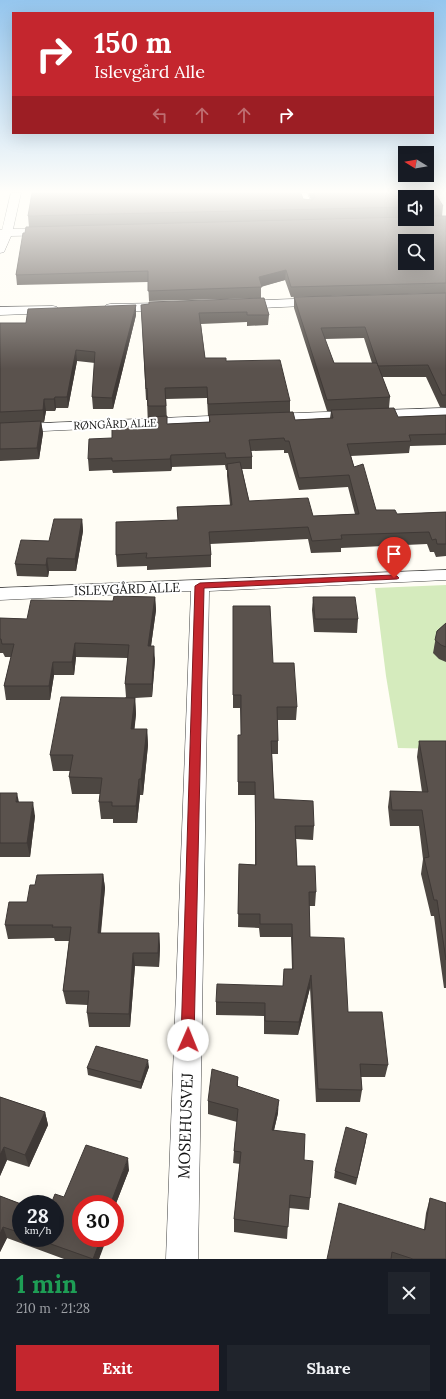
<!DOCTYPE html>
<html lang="en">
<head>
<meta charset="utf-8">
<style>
  :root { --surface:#171b24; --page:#20242c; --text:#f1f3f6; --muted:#9ea1a6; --accent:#c4262e }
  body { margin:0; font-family:Lora,serif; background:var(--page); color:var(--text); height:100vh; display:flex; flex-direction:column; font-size:15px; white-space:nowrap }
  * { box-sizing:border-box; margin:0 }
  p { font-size:13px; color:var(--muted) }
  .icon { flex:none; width:22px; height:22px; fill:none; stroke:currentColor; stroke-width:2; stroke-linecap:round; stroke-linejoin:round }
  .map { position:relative; height:1259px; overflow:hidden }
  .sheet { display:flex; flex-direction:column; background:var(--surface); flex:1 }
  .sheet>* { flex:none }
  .top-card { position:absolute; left:12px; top:12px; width:422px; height:122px; border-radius:0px; box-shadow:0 4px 16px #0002; background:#c4262e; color:#fff; overflow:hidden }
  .needle { width:26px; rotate:281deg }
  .controls { position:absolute; left:398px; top:146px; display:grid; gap:8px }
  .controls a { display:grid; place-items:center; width:36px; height:36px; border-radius:0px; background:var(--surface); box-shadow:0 4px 16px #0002; font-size:20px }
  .speed { position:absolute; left:12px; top:1195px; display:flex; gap:8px; font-size:20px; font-weight:700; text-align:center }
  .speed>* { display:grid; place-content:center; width:52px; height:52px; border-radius:50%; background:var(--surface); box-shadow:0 4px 16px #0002; line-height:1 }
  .speed small { font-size:10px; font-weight:400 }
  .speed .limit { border:6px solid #d22; background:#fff; color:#111 }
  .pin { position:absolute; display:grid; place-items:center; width:34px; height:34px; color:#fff; margin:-41px -17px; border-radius:50% 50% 50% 0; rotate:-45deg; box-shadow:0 0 4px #0007 }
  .pin .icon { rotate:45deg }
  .me { position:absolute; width:44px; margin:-22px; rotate:1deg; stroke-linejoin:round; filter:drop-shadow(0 0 3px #0008) }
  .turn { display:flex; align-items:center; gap:14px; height:84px; padding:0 16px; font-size:18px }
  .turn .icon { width:52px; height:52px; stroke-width:2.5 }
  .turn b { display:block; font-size:28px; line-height:34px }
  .lanes { display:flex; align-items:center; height:38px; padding:0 16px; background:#0003; justify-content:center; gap:20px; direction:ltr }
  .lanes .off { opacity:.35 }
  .round { display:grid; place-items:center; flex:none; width:42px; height:42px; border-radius:0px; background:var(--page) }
  .head { display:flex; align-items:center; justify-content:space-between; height:68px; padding:0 16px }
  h1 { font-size:24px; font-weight:700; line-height:30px; color:#1e9e55 }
  .action { display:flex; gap:8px; margin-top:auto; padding:8px 16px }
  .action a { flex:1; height:46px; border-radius:0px; background:var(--accent); color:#fff; font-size:16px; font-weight:700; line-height:46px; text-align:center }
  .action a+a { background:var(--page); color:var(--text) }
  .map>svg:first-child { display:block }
</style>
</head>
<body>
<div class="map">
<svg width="446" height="1259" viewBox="0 0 446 1259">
  <rect width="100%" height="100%" fill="#fffdf5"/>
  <polygon fill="#d5ebbd" points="446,585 446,749 398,748 386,676 375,588"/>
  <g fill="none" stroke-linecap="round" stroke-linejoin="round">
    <defs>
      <g id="minor">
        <polygon points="11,193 21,193 13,229 51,229 56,232 51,235 11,236 4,252 0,253 0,230 2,230"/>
        <polygon points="297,193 307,193 313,207 312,209 304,209"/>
        <polygon points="321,298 325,299 327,302 325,305 240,309 236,308 234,305 236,302 240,301"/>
        <polygon points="167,303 171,304 173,307 171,310 110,312 106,311 104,308 106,305 110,304"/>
        <polygon points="53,306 57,307 59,310 57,313 0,315 0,307"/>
        <polygon points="446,408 446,416 269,422 264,421 262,418 264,415 269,414"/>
        <polygon points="234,415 239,416 241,419 239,422 0,433 0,425"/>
        <polygon points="446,570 446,580 209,591 198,1259 166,1259 191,591 0,600 0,588"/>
      </g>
    </defs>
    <use href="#minor" stroke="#444" stroke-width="1"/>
    <use href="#minor" fill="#fff" fill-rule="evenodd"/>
  </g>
  <g fill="#4d4742" fill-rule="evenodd">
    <path d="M308 193H435L443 206 442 216H446V293L291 297 285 280 261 287V298L149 301 148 282 17 285 16 275 25 233 29 227 28 216 303 199 311 200ZM405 197H427V219H405Z"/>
    <path d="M446 293V407H440L426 377H382L390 397 389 408 398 417 446 415V414V446V445L410 446 409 453 351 456 354 467 376 510 397 514 446 512V556L436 557 434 552H430L427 544 341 548V552L311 553 308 539 210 544 211 555V567L147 570V566L117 567 116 555 178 520 177 507 230 505 227 476V470H226L225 465 172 467 171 471 113 473 112 470 89 471 88 459 112 438 148 426 147 400H146L141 305 264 298 269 315 268 325 247 326V322L201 324 205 358 226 361 290 401V412L295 420 330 418 331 411H327L294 308V297ZM364 338 372 363H334L325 339ZM207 398 208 416H209V422L167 424 166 399ZM284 450V453H288L299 490 348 487 355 514 313 516 249 501 242 469H252V457L251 451Z"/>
    <polygon points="136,315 113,409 93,409 92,397 95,363 77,361 68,408 56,408 55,411 46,411 44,422 41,422 43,433 39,459 0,461 0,323 26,323"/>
    <polygon points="82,519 83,531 76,571 49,571 48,577 17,576 15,564"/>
    <polygon points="155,597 156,610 151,646 155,660 152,697 135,698 136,714 134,729 147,729 148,745 143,795 140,795 137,823 113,823 113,819 101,819 99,802 100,794 72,794 69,777 71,771 53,771 50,755 126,697 125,684 128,658 76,657 74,675 54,675 50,700 6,700 4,686 11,657 5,657 3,653 0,653 0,618 27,619 113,601"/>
    <polygon points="313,597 358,619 357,633 314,632 312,610"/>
    <polygon points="233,606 273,663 297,707 296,720 277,720 278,741 278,754 272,754 274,799 314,826 313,840 296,839 297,866 316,892 315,906 309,906 310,937 348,1012 388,1065 385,1077 361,1077 362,1090 360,1102 316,1102 310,988 298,1035 264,1034 264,1016 216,1015 216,1002 283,986 284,969 292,969 291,937 260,937 259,928 238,927 239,864 255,865 255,795 238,795 238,735 241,735 240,708 233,708"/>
    <polygon points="446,623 446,662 439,659 433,653 437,631"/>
    <polygon points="419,741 446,741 446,988 444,988 434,916 431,916 421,874 423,859 419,826 390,826 388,807 390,791 422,792 417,757"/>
    <polygon points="0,793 19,802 35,816 30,857 0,857"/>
    <polygon points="103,874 105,888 101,933 159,933 160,947 159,967 135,966 130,1027 89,1027 87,1013 88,1005 66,1004 63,991 69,941 55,941 54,938 8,939 5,925 27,902 35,885"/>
    <polygon points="149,1067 141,1089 88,1075 87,1068"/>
    <polygon points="238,1077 238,1087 278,1113 274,1130 304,1160 310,1198 309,1210 289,1208 287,1239 234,1232 234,1219 240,1164 233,1163 234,1151 237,1122 208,1114 208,1101"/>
    <polygon points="0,1097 45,1112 48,1125 29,1167 7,1160 0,1176"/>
    <polygon points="366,1141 356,1185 334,1178 335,1171"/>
    <polygon points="129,1170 115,1206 116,1213 115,1216 115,1204 99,1259 64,1259 7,1238 0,1252 0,1196 21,1204 21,1238 55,1238 64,1197"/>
    <polygon points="430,1198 446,1259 327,1259 424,1229 426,1213"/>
  </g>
  <g fill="#3f3936">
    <polygon points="286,270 285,280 259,287 259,277"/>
    <polygon points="136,305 136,315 113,409 112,398"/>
    <polygon points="76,350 77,361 68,408 67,397"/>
    <polygon points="55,397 56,408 55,411 54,399"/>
    <polygon points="44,399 46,411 44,422 43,410"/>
    <polygon points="41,421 43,433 39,459 37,448"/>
    <polygon points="171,455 172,467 171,471 170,459"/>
    <polygon points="82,519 83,531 76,571 75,559"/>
    <polygon points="47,558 49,571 48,577 46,565"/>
    <polygon points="155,597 156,610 149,660 148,646"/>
    <polygon points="75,643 76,657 74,675 72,662"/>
    <polygon points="154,646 155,660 152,697 152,684"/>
    <polygon points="53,662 54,675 50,700 49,686"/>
    <polygon points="135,698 136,714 133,745 131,729"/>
    <polygon points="147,729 148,745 143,795 141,779"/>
    <polygon points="139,779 140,795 137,823 136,806"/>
    <polygon points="17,793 20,807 16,802"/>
    <polygon points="33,802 35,816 30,857 27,843"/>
    <polygon points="103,874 105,888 99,947 98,933"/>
    <polygon points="159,933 160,947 159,967 158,953"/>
    <polygon points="133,953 135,966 130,1027 129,1014"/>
    <polygon points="311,975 310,988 298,1035 299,1022"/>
    <polygon points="148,1060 149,1067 141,1089 141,1082"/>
    <polygon points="279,1100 278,1113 271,1143 272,1130"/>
    <polygon points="45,1112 48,1125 29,1167 25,1155"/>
    <polygon points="4,1147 7,1160 0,1176 0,1155"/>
    <polygon points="128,1158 129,1170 115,1206 116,1213 115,1216 115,1204 112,1204 112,1200"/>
    <polygon points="3,1227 7,1238 0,1252 0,1234"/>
    <polygon points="101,1238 107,1238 99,1259 93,1259"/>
  </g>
  <g fill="#5a524d" stroke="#3f3936" fill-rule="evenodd">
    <polygon points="32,193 301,193 303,199 313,200 315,197 313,193 435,193 443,206 427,206 427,197 405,197 405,207 28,216"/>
    <path d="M427 216H446V283L291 287 286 270 259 277 262 287 148 291V271L16 275 23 233H25L26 227 405 217V219H427ZM405 241H427V263H405Z"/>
    <polygon points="446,293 446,395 442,395 428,365 378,366 365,327 321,328 334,363 377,363 390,397 327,400 294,297"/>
    <polygon points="264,298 269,315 247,315 247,312 199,313 205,358 226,358 226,361 280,360 290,401 208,404 207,387 165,388 166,406 148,406 147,388 146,389 141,305 149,304 149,302"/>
    <polygon points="136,305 112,398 92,397 95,352 76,350 67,397 55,397 54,399 44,399 43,410 0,412 0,323 26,323 28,309"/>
    <polygon points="394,408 398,417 446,415 446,434 409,435 411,441 347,444 354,467 363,464 376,510 395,510 397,514 446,512 446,544 437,544 436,539 432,540 429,532 341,535 342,539 312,541 308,527 209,532 211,555 146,558 147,553 116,555 116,522 178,520 177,507 232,505 227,464 240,462 249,501 308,498 313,516 359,514 349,475 299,478 289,441 285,441 284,438 249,440 252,457 226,458 225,453 171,455 170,459 112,461 112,458 88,459 89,439 112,438 112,427 148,426 148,417 167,416 167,424 210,422 209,415 293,412 295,420 333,418 331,410"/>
    <polygon points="41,421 37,448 0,449 0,423"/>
    <polygon points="54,519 82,519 75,559 47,558 46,565 15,564 21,540 49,541"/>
    <polygon points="114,596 155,597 148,646 154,646 152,684 125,684 129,645 75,643 72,662 53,662 49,686 4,686 14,644 2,644 1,639 0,639 0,618 27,619 31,600 113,601"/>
    <polygon points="313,597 355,597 358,619 315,619"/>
    <polygon points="233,606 270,606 273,663 294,663 297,707 277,707 278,741 271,741 274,799 313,801 314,826 295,826 297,866 315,866 316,892 309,892 310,937 344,938 348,1012 382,1012 388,1065 360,1064 362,1090 318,1089 311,975 299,1022 265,1021 265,1003 216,1002 217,984 283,986 284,969 293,969 292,924 260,924 260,914 238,914 239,864 256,865 255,782 238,782 238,735 241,735 241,695 233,695"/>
    <polygon points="446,623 446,647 441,645 435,640 437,631"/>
    <polygon points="61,697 135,698 131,729 147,729 141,779 139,779 136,806 112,806 112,802 99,802 102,778 69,777 73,755 50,755"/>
    <polygon points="419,741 446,741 446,960 437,900 434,900 424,858 429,857 422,810 392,810 390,791 428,792"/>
    <polygon points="0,793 17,793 16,802 33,802 27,843 0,843"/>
    <polygon points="103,874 98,933 159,933 158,953 133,953 129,1014 87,1013 89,991 63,991 71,927 52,927 53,925 5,925 9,902 27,902 30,885 35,885 37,875"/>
    <polygon points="96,1046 148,1060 141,1082 87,1068"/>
    <polygon points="212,1069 238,1077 237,1086 279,1100 272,1130 305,1134 304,1160 313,1161 310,1198 290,1195 288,1227 234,1219 241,1152 234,1151 238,1109 208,1101"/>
    <polygon points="0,1097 45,1112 25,1155 4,1147 0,1155"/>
    <polygon points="346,1127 367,1134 357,1178 335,1171"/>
    <polygon points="86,1145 128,1158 112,1200 115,1201 114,1204 81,1204 81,1238 101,1238 93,1259 34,1238 55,1238 55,1204 51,1204 55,1194 64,1197"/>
    <polygon points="0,1196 21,1204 21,1233 3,1227 0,1234"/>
    <polygon points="430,1198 446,1203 446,1259 413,1259 392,1252 391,1259 327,1259 339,1203 425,1230"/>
  </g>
  <linearGradient id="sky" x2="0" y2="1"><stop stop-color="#95c6ee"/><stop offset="0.52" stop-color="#fffefa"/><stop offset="1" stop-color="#fffefa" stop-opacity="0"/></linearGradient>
  <rect width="446" height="369" fill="url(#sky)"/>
  <polygon fill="#c4262e" stroke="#7f191e" points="394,575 397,576 399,578 397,579 204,588 194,1040 192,1045 188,1047 183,1045 181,1040 195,586 200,583"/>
  <g text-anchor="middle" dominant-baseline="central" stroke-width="4" stroke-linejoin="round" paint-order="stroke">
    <g font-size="11" fill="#111" stroke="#fff">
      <text transform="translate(115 424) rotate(-2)">RØNGÅRD ALLE</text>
    </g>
    <g font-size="13" fill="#111" stroke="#fff">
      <text transform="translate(127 589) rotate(-2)">ISLEVGÅRD ALLE</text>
    </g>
    <g font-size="16" fill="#111" stroke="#fff">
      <text transform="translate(185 1126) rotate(-88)">MOSEHUSVEJ</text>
    </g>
  </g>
</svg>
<div class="controls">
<a><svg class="needle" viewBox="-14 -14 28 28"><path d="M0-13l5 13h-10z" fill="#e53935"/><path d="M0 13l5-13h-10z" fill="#9ea1a6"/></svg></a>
<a><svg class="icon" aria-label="sound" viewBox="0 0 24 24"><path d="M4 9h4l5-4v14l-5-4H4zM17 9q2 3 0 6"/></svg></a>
<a><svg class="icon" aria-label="search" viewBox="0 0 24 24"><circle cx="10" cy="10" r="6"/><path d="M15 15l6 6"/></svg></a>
</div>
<div class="speed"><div>28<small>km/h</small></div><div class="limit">30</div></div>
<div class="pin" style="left:394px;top:578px;background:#d93025"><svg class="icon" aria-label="arrive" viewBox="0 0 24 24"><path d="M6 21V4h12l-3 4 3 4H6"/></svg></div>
<svg class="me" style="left:188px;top:1040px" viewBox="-20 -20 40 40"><circle r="19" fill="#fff"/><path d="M0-13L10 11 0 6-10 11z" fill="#c4262e"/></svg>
<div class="top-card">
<div class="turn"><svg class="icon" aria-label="right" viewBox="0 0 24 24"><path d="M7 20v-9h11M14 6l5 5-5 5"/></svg><div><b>150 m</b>Islevgård Alle</div></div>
<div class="lanes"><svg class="icon off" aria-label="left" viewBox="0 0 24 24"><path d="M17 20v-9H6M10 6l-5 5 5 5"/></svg><svg class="icon off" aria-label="ahead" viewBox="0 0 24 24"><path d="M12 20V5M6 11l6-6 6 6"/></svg><svg class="icon off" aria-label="ahead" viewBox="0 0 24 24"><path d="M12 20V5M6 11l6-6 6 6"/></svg><svg class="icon" aria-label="right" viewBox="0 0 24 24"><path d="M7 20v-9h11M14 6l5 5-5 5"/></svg></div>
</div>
</div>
<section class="sheet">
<div class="head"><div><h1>1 min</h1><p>210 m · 21:28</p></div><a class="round"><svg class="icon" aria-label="close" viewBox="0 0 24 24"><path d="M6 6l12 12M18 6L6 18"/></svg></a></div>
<div class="action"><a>Exit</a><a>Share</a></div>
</section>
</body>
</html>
